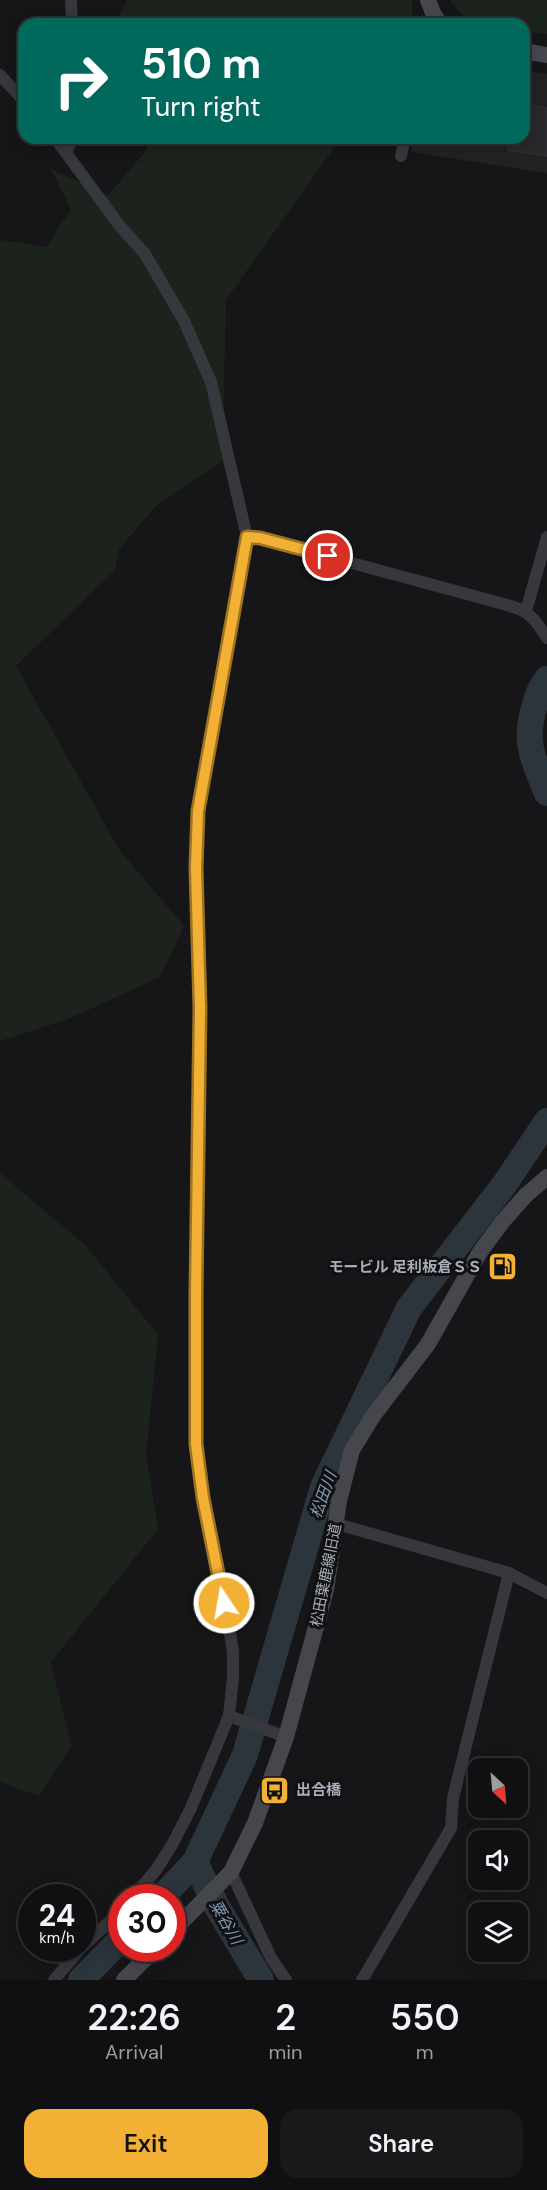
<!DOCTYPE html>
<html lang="en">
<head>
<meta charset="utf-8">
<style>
  :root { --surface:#101012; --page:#19191b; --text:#f1f3f6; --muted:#9c9d9f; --line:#303032; --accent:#f2b134 }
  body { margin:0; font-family:"DM Sans","Noto Sans JP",sans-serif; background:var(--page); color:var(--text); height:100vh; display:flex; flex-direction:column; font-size:22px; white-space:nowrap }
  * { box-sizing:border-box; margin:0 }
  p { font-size:20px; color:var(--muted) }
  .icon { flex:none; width:33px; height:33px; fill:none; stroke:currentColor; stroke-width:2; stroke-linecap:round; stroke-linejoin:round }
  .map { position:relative; height:1980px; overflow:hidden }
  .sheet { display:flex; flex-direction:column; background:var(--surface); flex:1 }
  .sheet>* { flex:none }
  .guide { position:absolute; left:18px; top:18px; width:512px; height:126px; border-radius:18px; box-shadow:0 3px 15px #0003,0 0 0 2px var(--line); background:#00695c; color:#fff; overflow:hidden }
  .needle { width:39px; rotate:154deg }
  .tools { position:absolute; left:468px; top:1758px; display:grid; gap:12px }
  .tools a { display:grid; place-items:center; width:60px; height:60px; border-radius:12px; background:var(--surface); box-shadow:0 3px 15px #0003,0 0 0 2px var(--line); font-size:30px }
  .speed { position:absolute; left:18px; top:1884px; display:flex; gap:12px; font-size:30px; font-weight:700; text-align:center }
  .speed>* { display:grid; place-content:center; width:78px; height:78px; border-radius:50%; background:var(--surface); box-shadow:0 3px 15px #0003,0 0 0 2px var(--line); line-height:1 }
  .speed small { font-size:15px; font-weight:400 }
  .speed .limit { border:9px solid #d22; background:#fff; color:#111 }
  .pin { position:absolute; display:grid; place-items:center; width:51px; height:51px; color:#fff; margin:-26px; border:3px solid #fff; border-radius:50%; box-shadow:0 2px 6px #0007 }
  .me { position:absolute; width:66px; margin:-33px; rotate:348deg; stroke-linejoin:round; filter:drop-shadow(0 0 4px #0008) }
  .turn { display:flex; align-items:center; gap:21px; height:126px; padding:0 24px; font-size:27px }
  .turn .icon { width:78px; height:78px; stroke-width:2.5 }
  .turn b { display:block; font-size:42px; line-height:51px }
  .eta { display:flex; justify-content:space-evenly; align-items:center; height:102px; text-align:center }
  .eta b { font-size:36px; font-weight:600; line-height:42px }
  .button { display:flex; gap:12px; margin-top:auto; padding:12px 24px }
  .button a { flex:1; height:69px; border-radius:18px; background:var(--accent); color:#111; font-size:24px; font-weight:600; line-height:69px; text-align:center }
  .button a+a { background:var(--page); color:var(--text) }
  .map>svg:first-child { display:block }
</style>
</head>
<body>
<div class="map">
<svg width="547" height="1980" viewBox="0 0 547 1980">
  <rect width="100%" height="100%" fill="#161618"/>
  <polygon fill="#222225" points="524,71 547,74 547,173 411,152 414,138 524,138"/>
  <g fill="#1c231d">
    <polygon points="127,0 412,0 412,24 114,24"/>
    <path d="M450 0H547V34L524 32V24C493 24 469 30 450 0Z"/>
    <polygon points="152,138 341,138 226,300 222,461 155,507 119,549 115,570 16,666 120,851 184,926 160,977 66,1020 0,1041 0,240 46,247 71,209 51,169 108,195 146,151"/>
    <polygon points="0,1173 85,1245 158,1335 146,1454 158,1529 51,1662 71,1746 39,1796 0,1782"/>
  </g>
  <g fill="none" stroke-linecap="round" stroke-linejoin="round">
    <g stroke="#2c353c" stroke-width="26">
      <path d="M547 679C540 687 538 695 535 705 523 741 533 760 547 793"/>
      <polyline points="195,1862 216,1905 261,1980"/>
      <polyline points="161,1898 195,1862 245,1755 323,1487 409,1308 504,1185 547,1121"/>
      <polyline points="81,1980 122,1938"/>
    </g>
  </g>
  <polygon fill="#29292c" stroke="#303034" stroke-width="1.5" points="524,104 547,108 547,156 508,150 510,138 524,138"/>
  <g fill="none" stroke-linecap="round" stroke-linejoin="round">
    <g stroke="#37383d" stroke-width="12">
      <polyline points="71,0 72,24"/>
      <polyline points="0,75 24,101"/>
      <polyline points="55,138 119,225 145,254 184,321 211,382 247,537 198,811 196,869 200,1008 196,1295 197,1451 211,1544 228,1621 233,1652 233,1677 229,1716 191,1808 172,1845 156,1870 132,1898"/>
      <polyline points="66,153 73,138"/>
      <polyline points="401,156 405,138"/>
      <path d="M247 537 259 538 489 600C523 610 528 607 547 638"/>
      <polyline points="526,611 547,537"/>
      <polyline points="337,1524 509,1573"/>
      <polyline points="229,1716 286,1737"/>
      <polyline points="231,1872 271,1958 286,1980"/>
      <polyline points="82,1947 122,1910"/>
      <polyline points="54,1980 81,1948"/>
      <polyline points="362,1980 451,1828 453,1798 509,1573 547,1593"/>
    </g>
    <g stroke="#45474d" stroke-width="16">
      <polyline points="428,0 433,13 440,24"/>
      <polyline points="524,51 547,55"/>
      <polyline points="172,1932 231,1872 255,1823 286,1737 326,1590 339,1501 352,1450 373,1416 428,1344 480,1252 503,1221 526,1195 547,1177"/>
      <polyline points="124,1980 156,1948"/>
    </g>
  </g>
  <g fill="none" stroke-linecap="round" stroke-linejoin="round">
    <defs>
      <polyline id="route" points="224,1603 203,1498 196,1444 196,1295 200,1008 196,868 198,811 247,537 260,538 328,556"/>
    </defs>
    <use href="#route" stroke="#9d7322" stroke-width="15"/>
    <use href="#route" stroke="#f2b134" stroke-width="10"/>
  </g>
  <defs>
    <symbol id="fuel-square" viewBox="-11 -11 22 22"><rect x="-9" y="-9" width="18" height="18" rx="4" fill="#f2b134" stroke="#111113"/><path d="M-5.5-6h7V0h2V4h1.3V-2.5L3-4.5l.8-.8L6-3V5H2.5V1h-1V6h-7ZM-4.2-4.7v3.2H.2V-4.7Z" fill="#111"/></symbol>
    <symbol id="bus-square" viewBox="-11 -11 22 22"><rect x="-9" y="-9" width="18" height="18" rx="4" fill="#f2b134" stroke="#111113"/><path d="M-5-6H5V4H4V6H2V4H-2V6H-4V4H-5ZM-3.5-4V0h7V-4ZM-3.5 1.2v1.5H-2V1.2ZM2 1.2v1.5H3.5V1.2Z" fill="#111"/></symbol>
  </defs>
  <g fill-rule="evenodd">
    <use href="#fuel-square" x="486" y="1250" width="33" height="33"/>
    <use href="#bus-square" x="258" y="1774" width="33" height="33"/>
  </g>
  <g text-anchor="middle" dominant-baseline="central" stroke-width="6" stroke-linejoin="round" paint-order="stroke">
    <g font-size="15" font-weight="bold" fill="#a8adb8" stroke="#111113" text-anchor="end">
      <text x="482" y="1267">モービル 足利板倉ＳＳ</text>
      <text x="296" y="1790" text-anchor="start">出合橋</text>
    </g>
    <g font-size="15" fill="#a8adb8" stroke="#111113">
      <text transform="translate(326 1575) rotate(-79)">松田葉鹿線旧道</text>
    </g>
    <g font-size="16" font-style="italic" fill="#7f9bb3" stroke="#111113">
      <text transform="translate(323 1495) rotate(-70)">松田川</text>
      <text transform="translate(226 1922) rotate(60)">粟谷川</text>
    </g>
  </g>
</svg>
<div class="tools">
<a><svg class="needle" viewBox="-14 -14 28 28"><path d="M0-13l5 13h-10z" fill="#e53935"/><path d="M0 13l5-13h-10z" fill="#9c9d9f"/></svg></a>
<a><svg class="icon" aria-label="sound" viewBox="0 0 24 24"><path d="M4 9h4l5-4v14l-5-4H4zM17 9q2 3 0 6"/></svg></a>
<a><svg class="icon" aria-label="layers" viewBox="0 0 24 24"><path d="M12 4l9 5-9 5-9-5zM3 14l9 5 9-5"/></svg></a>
</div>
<div class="speed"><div>24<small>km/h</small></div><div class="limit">30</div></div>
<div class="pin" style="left:328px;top:556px;background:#d93025"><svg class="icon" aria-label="arrive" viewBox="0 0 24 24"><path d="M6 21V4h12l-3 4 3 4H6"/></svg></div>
<svg class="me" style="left:224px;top:1603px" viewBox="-20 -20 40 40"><circle r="17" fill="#f2b134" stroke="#fff" stroke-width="3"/><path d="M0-11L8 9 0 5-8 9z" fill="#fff"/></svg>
<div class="guide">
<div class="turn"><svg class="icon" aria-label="right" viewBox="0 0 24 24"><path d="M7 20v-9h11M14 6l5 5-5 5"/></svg><div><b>510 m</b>Turn right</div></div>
</div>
</div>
<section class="sheet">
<div class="eta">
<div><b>22:26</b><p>Arrival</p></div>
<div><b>2</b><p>min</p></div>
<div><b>550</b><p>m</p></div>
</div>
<div class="button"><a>Exit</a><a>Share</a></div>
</section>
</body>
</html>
